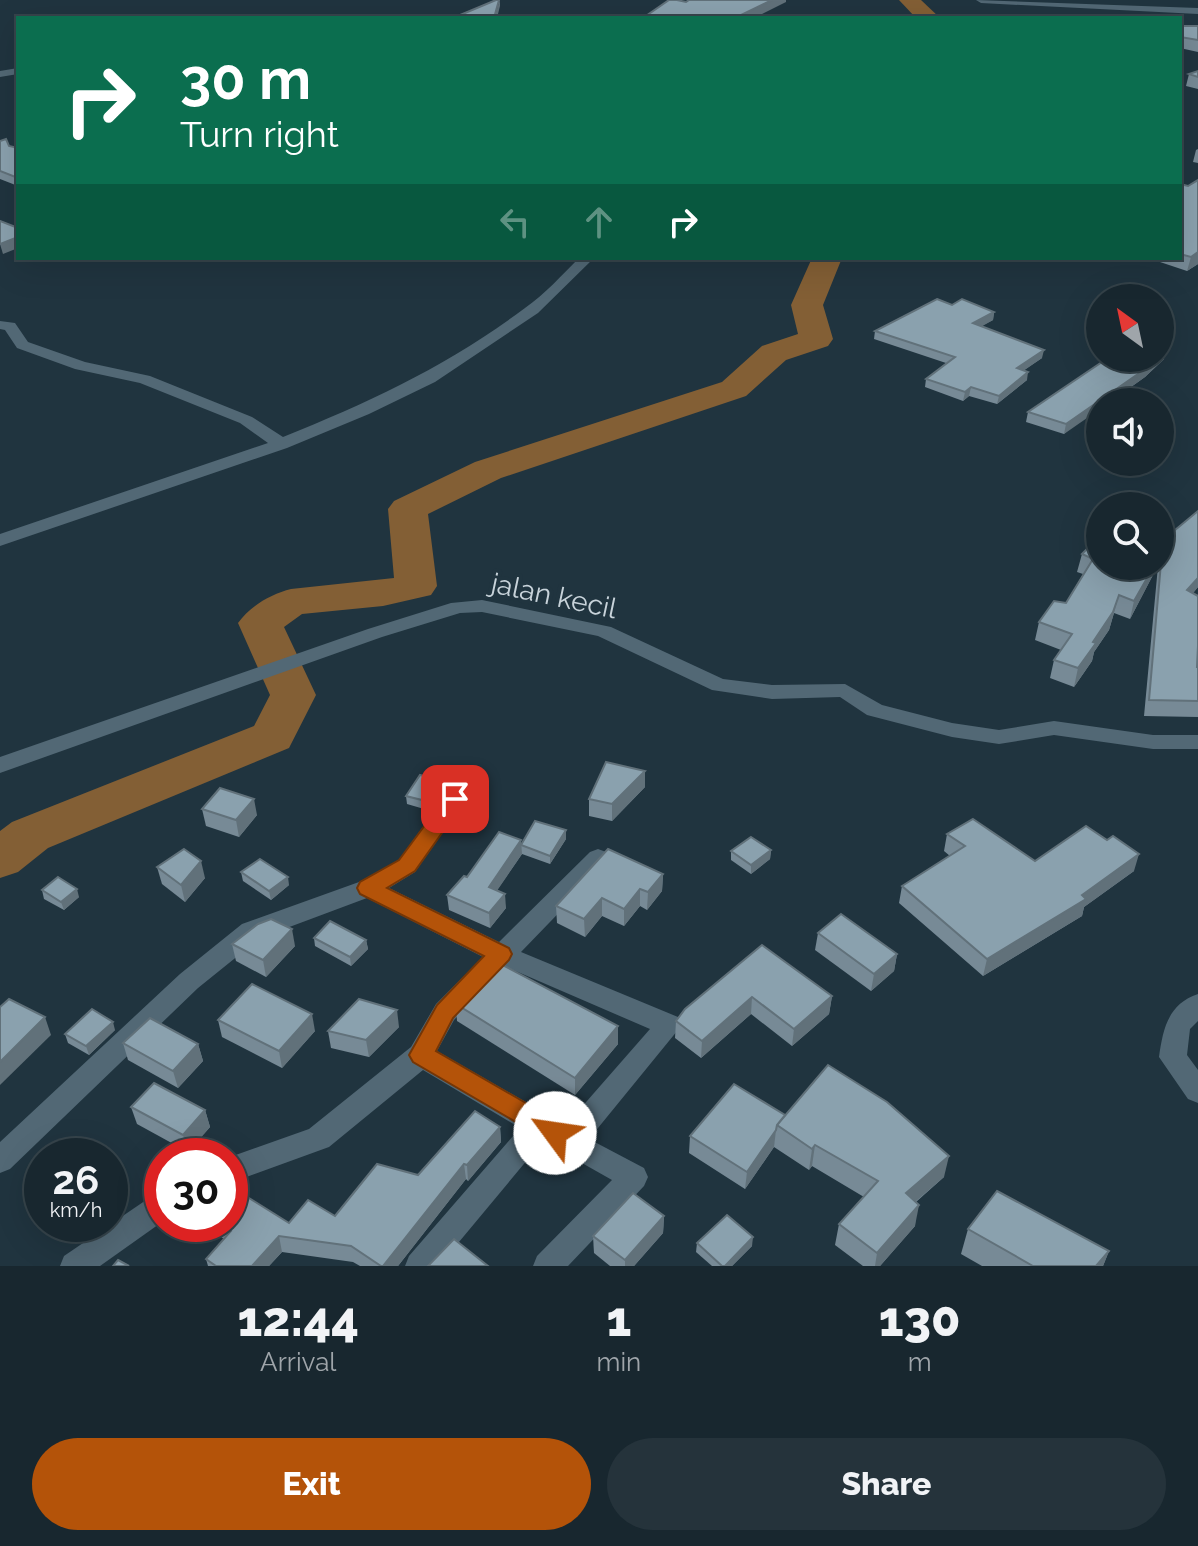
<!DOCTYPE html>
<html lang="en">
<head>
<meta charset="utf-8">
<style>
  :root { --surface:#18272f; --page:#25333b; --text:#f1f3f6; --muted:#9fa5aa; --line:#36444b; --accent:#b45309 }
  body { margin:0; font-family:Raleway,sans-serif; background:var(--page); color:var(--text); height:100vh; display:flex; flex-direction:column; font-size:30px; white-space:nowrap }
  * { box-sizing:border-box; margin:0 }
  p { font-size:26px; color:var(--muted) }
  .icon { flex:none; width:44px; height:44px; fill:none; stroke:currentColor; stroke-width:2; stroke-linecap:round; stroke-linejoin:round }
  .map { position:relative; height:1266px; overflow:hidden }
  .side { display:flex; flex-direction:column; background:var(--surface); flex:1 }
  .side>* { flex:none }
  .hud { position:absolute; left:16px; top:16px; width:1166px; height:244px; border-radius:0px; box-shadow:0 8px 32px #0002,0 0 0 2px var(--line); background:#0b6e4f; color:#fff; overflow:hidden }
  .needle { width:52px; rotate:327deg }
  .fabs { position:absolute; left:1086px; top:284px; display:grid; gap:16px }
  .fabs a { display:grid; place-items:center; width:88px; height:88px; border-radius:50%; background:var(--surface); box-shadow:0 8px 32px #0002,0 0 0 2px var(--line); font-size:40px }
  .speed { position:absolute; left:24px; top:1138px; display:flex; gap:16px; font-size:40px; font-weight:700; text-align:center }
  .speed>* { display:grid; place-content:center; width:104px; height:104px; border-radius:50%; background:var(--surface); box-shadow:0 8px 32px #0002,0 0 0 2px var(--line); line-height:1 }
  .speed small { font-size:20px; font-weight:400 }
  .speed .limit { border:12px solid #d22; background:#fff; color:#111 }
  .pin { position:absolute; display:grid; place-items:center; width:68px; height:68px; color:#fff; margin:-34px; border-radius:16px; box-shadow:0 4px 12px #0006 }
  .me { position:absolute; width:88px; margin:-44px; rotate:301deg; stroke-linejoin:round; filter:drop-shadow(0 0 6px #0008) }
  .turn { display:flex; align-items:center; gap:28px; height:168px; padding:0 32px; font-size:36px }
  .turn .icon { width:104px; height:104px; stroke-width:2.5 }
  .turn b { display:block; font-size:56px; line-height:68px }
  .lanes { display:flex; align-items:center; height:76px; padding:0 32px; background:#0003; justify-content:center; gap:40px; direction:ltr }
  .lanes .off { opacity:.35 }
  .eta { display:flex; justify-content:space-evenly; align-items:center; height:136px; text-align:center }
  .eta b { font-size:48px; font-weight:800; line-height:56px }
  .primary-button { display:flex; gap:16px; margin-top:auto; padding:16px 32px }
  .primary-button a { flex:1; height:92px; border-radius:48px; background:var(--accent); color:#fff; font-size:32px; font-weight:800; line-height:92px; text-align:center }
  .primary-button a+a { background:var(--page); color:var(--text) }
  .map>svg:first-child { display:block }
</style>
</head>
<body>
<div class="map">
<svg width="1198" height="1266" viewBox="0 0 1198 1266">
  <rect width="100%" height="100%" fill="#20343f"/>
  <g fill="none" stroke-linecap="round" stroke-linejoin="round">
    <g fill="#835f35" fill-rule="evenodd">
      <polygon points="899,0 921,0 940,18 916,18"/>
      <path d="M812 258H842L823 305 833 339 828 346 786 360 746 396 501 478 428 514 437 586 431 595 383 606 302 614 284 627 316 695 289 748 48 848 18 872 0 878V831L12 822 254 726 270 695 238 623C250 606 271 594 291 589L394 578 388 509 394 501 475 462 722 382 762 346 798 334 791 305Z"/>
    </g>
    <g fill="#526875" fill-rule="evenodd">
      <polygon points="976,0 1198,8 1198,14 981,3"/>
      <polygon points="18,68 18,74 0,77 0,71"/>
      <path d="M579 258H594L538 313 435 382 369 414 287 448 0 546V534L268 443 240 423 140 383 75 369 17 348 5 330 0 329V321L15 323 28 342 85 362 150 376 252 417 283 437C372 401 447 366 525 308 545 294 562 275 579 258Z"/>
      <polygon points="482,600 611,627 723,679 772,685 845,684 882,705 952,723 999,730 1054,721 1153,735 1198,735 1198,749 1153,749 1054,735 999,744 952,737 867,715 840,697 772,699 712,690 598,636 482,612 460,613 382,637 0,773 0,757 368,629 451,603"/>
      <path d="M471 768 479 771 482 776 479 781 415 872 389 888 499 942 590 852 598 849 606 852 610 858 606 864 521 952 678 1017 682 1025 589 1139 644 1168 648 1177 644 1186 568 1266H533L537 1256 612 1180 543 1141 439 1266H405L409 1256 520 1128 423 1070 329 1147 230 1183V1157L309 1129 411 1047 436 1004 483 957 367 898 260 938 198 988 10 1169 0 1173V1142L180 974 242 924 359 882 399 860 463 771ZM506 967 650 1029 566 1125 437 1051 454 1020Z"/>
      <path d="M1198 994V1021L1190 1029 1187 1055 1198 1070V1103L1188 1099 1159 1057C1163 1029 1168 1004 1198 994Z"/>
      <polygon points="162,1192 162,1222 100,1266 60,1266 64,1256 152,1196"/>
    </g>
  </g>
  <g fill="#778a96">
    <polygon points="1180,26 1198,26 1198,52 1180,48"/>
    <polygon points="1198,71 1198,89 1186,86 1189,74"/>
    <polygon points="0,141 9,146 18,148 18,186 0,179"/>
    <polygon points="1198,149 1198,163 1193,162 1196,150"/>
    <polygon points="1198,180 1198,264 1187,271 1148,258 1180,258 1180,184 1188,186"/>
    <polygon points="952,305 994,312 993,320 981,326 1042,358 1024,370 1027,380 997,404 969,396 963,401 925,387 926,379 946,363 874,339 875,331"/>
    <polygon points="1164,359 1145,377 1110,402 1100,402 1064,434 1026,422 1028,412"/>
    <polygon points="1163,540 1198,587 1193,593 1197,667 1198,667 1198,717 1144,716 1158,566 1160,566 1160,552"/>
    <polygon points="1082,554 1154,573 1130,619 1114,613 1109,630 1094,652 1092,661 1074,687 1050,678 1054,660 1061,650 1035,640 1039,622 1066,603 1083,574 1077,572"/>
    <polygon points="645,771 645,787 612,821 589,816 589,799"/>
    <polygon points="445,782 445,790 431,811 407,804 406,796"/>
    <polygon points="202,809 257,815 239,837 206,826"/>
    <polygon points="947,834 1035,861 1134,871 1084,907 1082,916 983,976 899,903 902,886 950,856 944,851"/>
    <polygon points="566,839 550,864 522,854 497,890 506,908 490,928 449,910 447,895 467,877 521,845"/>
    <polygon points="771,850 770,859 751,874 731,860 731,851"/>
    <polygon points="157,867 205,878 185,902 162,884"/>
    <polygon points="241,872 289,885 271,900 243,881"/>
    <polygon points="663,874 662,891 647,910 640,906 624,926 602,916 585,937 557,923 556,906"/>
    <polygon points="42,890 79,897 64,910 44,899"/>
    <polygon points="818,933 897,954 894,971 871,991 815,950"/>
    <polygon points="314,938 366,940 368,949 351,966 315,946"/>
    <polygon points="232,944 295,946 266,977 236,961"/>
    <polygon points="762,945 832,996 829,1014 792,1046 751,1014 701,1058 675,1038 676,1021"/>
    <polygon points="456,1004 618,1026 618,1044 575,1095 457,1021"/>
    <polygon points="218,1020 315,1031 282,1068 222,1037"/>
    <polygon points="399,1027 369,1057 331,1048 328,1031"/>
    <polygon points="115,1030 89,1055 68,1043 65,1034"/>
    <polygon points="123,1043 198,1044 203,1061 178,1088 128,1060"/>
    <polygon points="131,1107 205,1110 210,1127 188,1152 137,1124"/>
    <polygon points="785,1115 944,1177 916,1202 915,1226 880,1266 863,1266 835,1245 839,1224 864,1197 812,1166 809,1170 774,1147 745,1189 689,1153 690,1136"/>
    <polygon points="500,1127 501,1142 468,1181 466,1179 398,1266 360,1266 353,1262 282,1252 269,1266 208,1266 206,1259 224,1239 202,1224 230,1224 235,1186 236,1190 289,1223 335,1216 418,1175"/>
    <polygon points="664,1216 663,1233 634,1266 610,1266 594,1253 593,1236"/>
    <polygon points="968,1229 1109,1251 1103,1266 982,1266 961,1254"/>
    <polygon points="697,1243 752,1246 732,1266 712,1266 696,1252"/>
  </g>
  <g fill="#61717a">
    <polygon points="500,0 500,6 497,18 494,18"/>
    <polygon points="772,0 786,0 786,2 754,18 735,18"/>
    <polygon points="18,237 18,248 3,254 0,244"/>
    <polygon points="1198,252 1198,264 1187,271 1191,257"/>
    <polygon points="994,312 993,320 972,332 973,323"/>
    <polygon points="1166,349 1164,359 1145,377 1110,402 1100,402 1100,409 1064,434 1066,424 1157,358 1160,358 1160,355"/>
    <polygon points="1044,350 1042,358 1016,376 1017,368"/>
    <polygon points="1028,372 1027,380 997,404 999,396"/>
    <polygon points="971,387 969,396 963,401 965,392"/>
    <polygon points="1154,566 1156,566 1154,573 1130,619 1134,601"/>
    <polygon points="1198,578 1198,587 1183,605 1187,590"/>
    <polygon points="1119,595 1109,630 1094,652 1092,661 1074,687 1078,668"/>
    <polygon points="645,771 645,787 612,821 612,804"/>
    <polygon points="445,782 445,790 431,811 430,802"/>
    <polygon points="254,799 257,815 239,837 236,820"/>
    <polygon points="566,830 566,839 550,864 550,856"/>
    <polygon points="521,840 522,854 490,901 489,887"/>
    <polygon points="771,850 770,859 751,874 751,865"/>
    <polygon points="1139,854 1134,871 1084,907 1082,916 983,976 987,959 1082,895"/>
    <polygon points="201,861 205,878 185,902 181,885"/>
    <polygon points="663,874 662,891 647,910 648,892"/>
    <polygon points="288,877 289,885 271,900 269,891"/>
    <polygon points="77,889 79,897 64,910 61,902"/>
    <polygon points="640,889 640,906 624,926 624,909"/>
    <polygon points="505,894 506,908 490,928 489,913"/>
    <polygon points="602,898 602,916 585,937 584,919"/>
    <polygon points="292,929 295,946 266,977 263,960"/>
    <polygon points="366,940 368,949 351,966 350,957"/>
    <polygon points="897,954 894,971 871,991 874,974"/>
    <polygon points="832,996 829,1014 792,1046 794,1029"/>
    <polygon points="752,997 751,1014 701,1058 702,1041"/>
    <polygon points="397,1010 399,1027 369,1057 366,1040"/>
    <polygon points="312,1014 315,1031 282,1068 279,1051"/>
    <polygon points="45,1017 51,1035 0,1085 0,1062"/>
    <polygon points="113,1022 115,1030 89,1055 86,1046"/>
    <polygon points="618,1026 618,1044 575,1095 575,1078"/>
    <polygon points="198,1044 203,1061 178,1088 173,1071"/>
    <polygon points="205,1110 210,1127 188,1152 183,1135"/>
    <polygon points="500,1127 501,1142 468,1181 467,1165"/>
    <polygon points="776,1130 774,1147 745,1189 747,1172"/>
    <polygon points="815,1145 812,1166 809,1170 812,1149"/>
    <polygon points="949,1156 944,1177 901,1214 906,1193"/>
    <polygon points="464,1164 466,1179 398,1266 383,1266"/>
    <polygon points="919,1205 915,1226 880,1266 875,1266 877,1253"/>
    <polygon points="664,1216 663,1233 634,1266 625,1266 625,1260"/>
    <polygon points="279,1236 282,1252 269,1266 252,1266"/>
    <polygon points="753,1237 752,1246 732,1266 725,1266"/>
    <polygon points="1109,1251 1103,1266 1096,1266"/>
  </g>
  <g fill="#8aa1ae" stroke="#61717a" stroke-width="2">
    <polygon points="496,0 499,0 494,18 453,18"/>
    <polygon points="669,0 677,0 686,2 689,0 772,0 735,18 643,18"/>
    <polygon points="1180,26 1198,26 1198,40 1180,37"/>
    <polygon points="1198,71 1198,77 1189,74"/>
    <polygon points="6,139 9,146 18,148 18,178 0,171 0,141"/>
    <polygon points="1198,180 1198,252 1191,257 1180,254 1180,184 1188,186"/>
    <polygon points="0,221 18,228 18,237 0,244"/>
    <polygon points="937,299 952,305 962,299 994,312 973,323 1044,350 1017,368 1028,372 999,396 971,387 965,392 926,379 955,357 875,331"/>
    <polygon points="1160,347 1166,349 1160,355"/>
    <polygon points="1108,358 1157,358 1148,367 1066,424 1028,412"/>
    <polygon points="1198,511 1198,578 1187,590 1198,596 1198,646 1197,667 1198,667 1198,701 1149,700 1163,540"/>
    <polygon points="1100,536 1100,566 1154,566 1134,601 1119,595 1113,612 1093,642 1096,643 1078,668 1054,660 1072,634 1039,622 1054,601 1066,603 1093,559 1082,554"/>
    <polygon points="606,762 645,771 612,804 589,799"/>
    <polygon points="420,775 445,782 430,802 406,796"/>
    <polygon points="220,788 254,799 236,820 202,809"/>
    <polygon points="973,819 1035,861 1086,826 1107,840 1113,836 1139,854 1082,895 1086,899 987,959 902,886 965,846 947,834"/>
    <polygon points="535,821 566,830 550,856 521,845"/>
    <polygon points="499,832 521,840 489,887 505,894 489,913 447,895 464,876 467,877"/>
    <polygon points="751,837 771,850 751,865 731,851"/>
    <polygon points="184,849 201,861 181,885 157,867"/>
    <polygon points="608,849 663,874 648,892 640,889 624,909 602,898 584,919 556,906"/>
    <polygon points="260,859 288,877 269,891 241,872"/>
    <polygon points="58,877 77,889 61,902 42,890"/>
    <polygon points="841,914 897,954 874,974 818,933"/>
    <polygon points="271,919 292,929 263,960 232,944 258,924"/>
    <polygon points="330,921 366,940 350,957 314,938"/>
    <polygon points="762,945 832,996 794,1029 752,997 702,1041 676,1021 685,1009"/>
    <polygon points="497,962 618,1026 575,1078 456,1004"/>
    <polygon points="252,984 312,1014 279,1051 218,1020"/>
    <polygon points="9,999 45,1017 0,1062 0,1007"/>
    <polygon points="359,999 397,1010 366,1040 328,1031"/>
    <polygon points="92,1009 113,1022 86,1046 65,1034"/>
    <polygon points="150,1018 198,1044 173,1071 123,1043"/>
    <polygon points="828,1065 887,1102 949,1156 906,1193 919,1205 877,1253 839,1224 878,1181 815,1145 812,1149 777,1125"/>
    <polygon points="154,1083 205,1110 183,1135 131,1107"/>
    <polygon points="734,1084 785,1115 777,1125 776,1130 747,1172 690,1136"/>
    <polygon points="475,1111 500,1127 467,1165 464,1164 383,1266 381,1266 351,1246 279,1236 252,1266 216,1266 206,1259 231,1231 221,1224 230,1224 230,1182 235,1186 233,1188 289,1223 308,1200 335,1216 377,1164 418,1175"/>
    <polygon points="997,1191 1109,1251 1096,1266 1033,1266 968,1229"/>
    <polygon points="633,1193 664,1216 625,1260 593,1236"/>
    <polygon points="727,1215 753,1237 725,1266 722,1266 697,1243"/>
    <polygon points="454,1239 488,1266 428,1266"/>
    <polygon points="118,1260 129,1266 113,1266"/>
  </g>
  <polygon fill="#b45309" stroke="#753606" stroke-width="2" points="455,792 463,794 466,799 415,871 387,888 509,948 512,954 509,960 453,1018 436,1051 564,1125 568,1133 564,1141 555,1145 413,1062 409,1055 437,1005 484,956 360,894 357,888 360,882 399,860 448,794"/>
  <g text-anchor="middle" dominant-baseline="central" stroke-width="8" stroke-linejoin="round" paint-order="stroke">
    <g font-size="28" fill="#c8d3da" stroke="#20343f">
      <text transform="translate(554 596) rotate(12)">jalan kecil</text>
    </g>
  </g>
</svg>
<div class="fabs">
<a><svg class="needle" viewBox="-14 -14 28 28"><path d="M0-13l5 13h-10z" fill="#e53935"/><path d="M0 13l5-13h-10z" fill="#9fa5aa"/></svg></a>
<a><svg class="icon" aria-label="sound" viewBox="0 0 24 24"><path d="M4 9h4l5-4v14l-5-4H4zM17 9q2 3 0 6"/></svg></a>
<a><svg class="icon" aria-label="search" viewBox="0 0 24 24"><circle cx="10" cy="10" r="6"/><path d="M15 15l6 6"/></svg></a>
</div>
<div class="speed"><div>26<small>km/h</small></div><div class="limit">30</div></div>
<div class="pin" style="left:455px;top:799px;background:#d93025"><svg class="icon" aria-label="arrive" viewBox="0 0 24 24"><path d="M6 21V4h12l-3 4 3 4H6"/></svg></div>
<svg class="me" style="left:555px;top:1133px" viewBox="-20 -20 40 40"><circle r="19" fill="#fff"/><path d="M0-13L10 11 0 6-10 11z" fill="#b45309"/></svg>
<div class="hud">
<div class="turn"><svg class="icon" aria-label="right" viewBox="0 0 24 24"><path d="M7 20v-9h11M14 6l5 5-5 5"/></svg><div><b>30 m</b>Turn right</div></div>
<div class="lanes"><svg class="icon off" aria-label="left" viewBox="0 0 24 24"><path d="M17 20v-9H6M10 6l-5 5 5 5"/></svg><svg class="icon off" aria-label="ahead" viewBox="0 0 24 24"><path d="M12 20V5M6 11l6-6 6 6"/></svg><svg class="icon" aria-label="right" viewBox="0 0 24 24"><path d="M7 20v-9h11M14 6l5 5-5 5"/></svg></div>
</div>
</div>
<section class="side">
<div class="eta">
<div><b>12:44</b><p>Arrival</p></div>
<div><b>1</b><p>min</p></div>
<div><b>130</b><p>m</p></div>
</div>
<div class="primary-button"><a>Exit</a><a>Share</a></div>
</section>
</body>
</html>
